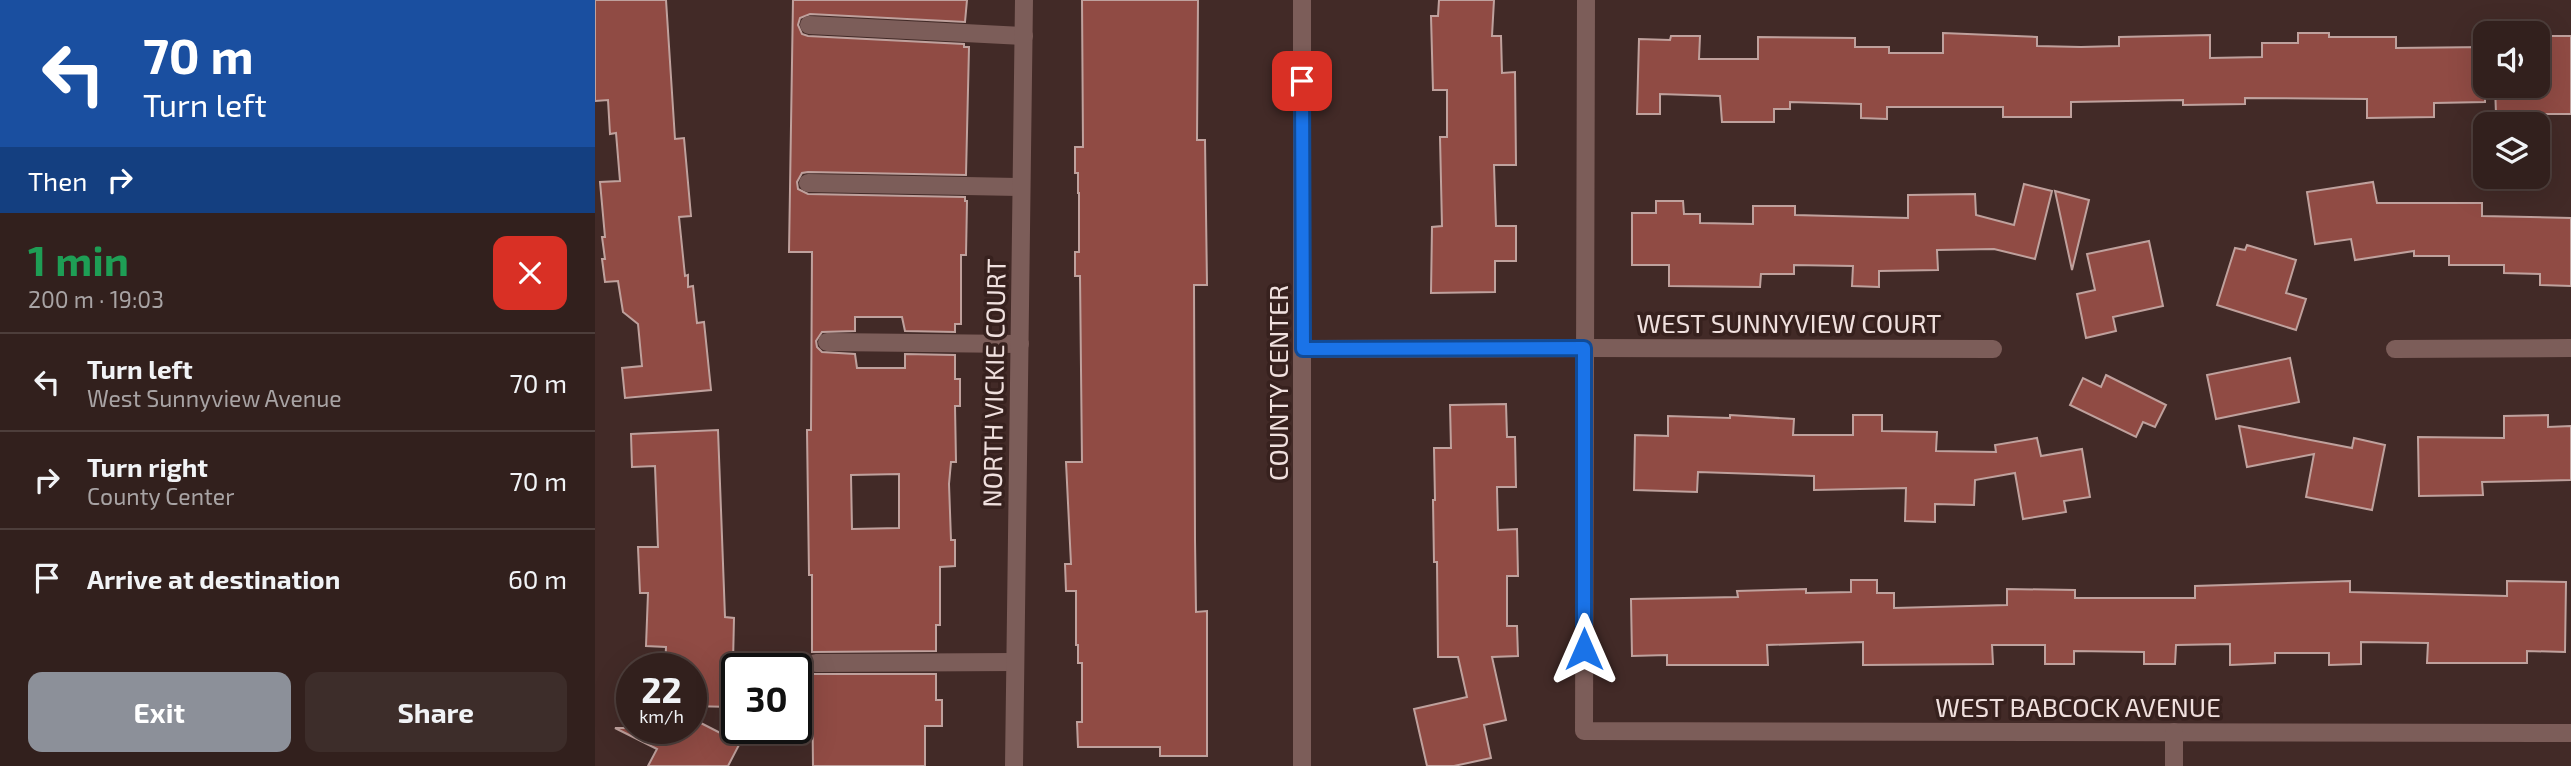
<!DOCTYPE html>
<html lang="en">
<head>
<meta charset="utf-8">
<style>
  :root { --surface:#32201d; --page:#3d2d2a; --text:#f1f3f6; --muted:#a8a3a4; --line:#4d3e3b; --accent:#8c9099 }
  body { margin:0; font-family:"Exo 2",sans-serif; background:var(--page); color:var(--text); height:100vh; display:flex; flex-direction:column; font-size:26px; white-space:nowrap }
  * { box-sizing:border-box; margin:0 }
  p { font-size:23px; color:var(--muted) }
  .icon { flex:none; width:38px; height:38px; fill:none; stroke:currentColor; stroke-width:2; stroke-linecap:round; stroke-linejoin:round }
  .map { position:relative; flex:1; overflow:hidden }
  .panel { display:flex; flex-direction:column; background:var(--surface); width:595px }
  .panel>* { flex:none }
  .top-card { background:#1a4fa0; color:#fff; overflow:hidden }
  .fabs { position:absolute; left:1878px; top:21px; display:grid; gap:14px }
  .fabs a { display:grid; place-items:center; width:77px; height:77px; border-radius:14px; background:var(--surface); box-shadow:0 7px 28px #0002,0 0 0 2px var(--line); font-size:35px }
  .speed { position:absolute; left:21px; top:653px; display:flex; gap:14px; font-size:35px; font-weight:700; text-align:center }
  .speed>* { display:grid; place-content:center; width:91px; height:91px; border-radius:50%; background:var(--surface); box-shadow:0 7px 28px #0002,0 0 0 2px var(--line); line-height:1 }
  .speed small { font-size:18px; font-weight:400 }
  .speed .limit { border:4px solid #111; border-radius:10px; background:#fff; color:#111 }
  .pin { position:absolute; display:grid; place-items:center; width:60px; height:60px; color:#fff; margin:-30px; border-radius:14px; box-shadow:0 4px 10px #0006 }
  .me { position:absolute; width:77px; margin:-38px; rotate:0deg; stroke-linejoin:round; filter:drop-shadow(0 0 5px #0008) }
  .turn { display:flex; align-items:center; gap:24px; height:147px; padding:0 28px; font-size:32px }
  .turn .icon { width:91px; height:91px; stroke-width:2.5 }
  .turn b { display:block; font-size:49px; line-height:60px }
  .then { display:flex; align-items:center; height:66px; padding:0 28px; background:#0003; gap:14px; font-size:26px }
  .round { display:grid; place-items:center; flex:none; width:74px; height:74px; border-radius:14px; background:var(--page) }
  .overview { display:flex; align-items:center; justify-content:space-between; height:119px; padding:0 28px }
  h1 { font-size:42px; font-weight:700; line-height:52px; color:#1e9e55 }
  .cta { display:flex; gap:14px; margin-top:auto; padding:14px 28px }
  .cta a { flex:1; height:80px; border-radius:14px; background:var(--accent); color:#fff; font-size:28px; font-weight:700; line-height:80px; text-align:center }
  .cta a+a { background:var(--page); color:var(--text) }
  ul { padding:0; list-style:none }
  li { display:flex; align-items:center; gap:21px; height:98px; padding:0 28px; border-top:2px solid var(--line) }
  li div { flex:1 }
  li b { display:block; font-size:26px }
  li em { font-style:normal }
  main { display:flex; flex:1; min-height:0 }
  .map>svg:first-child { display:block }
</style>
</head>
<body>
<main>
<section class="panel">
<div class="top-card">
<div class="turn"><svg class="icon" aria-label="left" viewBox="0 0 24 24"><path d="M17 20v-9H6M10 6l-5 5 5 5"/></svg><div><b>70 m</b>Turn left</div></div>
<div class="then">Then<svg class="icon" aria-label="right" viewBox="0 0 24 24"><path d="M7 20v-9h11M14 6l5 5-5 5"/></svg></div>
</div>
<div class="overview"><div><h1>1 min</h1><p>200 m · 19:03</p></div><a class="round" style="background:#d93025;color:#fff"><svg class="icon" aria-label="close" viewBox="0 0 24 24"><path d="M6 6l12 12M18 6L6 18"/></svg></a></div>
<ul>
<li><svg class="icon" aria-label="left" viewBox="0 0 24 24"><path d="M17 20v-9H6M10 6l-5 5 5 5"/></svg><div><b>Turn left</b><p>West Sunnyview Avenue</p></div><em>70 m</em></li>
<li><svg class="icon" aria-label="right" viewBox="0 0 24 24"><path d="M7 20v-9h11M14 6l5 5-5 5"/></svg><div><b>Turn right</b><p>County Center</p></div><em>70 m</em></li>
<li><svg class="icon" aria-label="arrive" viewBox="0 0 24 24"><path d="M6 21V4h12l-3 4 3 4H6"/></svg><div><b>Arrive at destination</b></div><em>60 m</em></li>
</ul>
<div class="cta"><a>Exit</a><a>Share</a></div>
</section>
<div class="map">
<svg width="1976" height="766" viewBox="0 0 1976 766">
  <rect width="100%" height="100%" fill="#422a27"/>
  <g fill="#904b44" stroke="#bfa19d" stroke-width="2" fill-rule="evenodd">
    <polygon points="0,0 71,0 80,139 89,138 96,216 84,217 90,276 93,275 93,287 98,286 102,323 109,322 116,390 30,398 27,368 47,366 43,324 28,312 23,281 10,282 7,259 10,259 7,237 10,237 5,182 25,181 21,133 15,134 13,100 0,101"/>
    <path d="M198 0H372L370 22 215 14 205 18 203 25 207 34 213 36 369 44V47H374L371 175 213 172 207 173 202 182 203 189 213 194 370 197V201H372L371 255H366V324H360V332L310 331 307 317H260V331L227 332 221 341 222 347 227 352 260 354 262 368H310V354L360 355V379H365V406H360L361 462H356L354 484 356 540H360V566L345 567V625H341V651L217 652V575H214L212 430H216L217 252H194ZM304 474V528L257 529 256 475Z"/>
    <polygon points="487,0 603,0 602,140 610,140 612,285 599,285 600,540 601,612 612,611 612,756 565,756 565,747 483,747 482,722 487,722 487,663 483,663 483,645 481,645 481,591 471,591 470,564 476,564 471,462 487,462 485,276 480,276 480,252 484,252 484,193 483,193 483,173 480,173 480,147 488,147"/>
    <polygon points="844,0 899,0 897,36 906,36 907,73 920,72 921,165 899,165 901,226 921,226 921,261 900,261 900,292 836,293 837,227 847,226 845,137 852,137 852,90 838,90 836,16 843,16"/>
    <polygon points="1348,33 1442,37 1442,46 1486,47 1524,46 1524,37 1615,35 1615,58 1667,57 1667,43 1703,43 1703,33 1734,33 1734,37 1801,37 1801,48 1890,47 1890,102 1839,103 1839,117 1772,118 1772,99 1650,98 1650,104 1588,105 1588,100 1476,102 1476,117 1408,117 1408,107 1292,107 1292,119 1266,118 1266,104 1195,102 1195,109 1179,109 1179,122 1127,122 1125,96 1065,94 1065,114 1042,114 1044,39 1075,40 1076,36 1105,36 1104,59 1163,59 1163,37 1260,38 1260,47 1294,47 1294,53 1348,53"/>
    <polygon points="1944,36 1976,36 1976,114 1901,114 1900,86 1943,86"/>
    <polygon points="1778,182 1782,203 1887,203 1887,216 1976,218 1976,286 1945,285 1945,274 1909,273 1909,265 1854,265 1854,256 1819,256 1819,251 1760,260 1756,239 1720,244 1712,192"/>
    <polygon points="1429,184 1457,191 1440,259 1399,249 1342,250 1343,270 1284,271 1284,287 1257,286 1258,266 1199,265 1199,274 1166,274 1165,287 1074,286 1074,265 1037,265 1037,213 1061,213 1061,201 1088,201 1089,214 1105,214 1105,223 1158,224 1158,206 1200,206 1200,215 1313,218 1313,195 1380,194 1381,215 1419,225"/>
    <polygon points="1460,191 1494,200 1477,270"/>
    <polygon points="1554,241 1568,306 1518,317 1521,331 1491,338 1482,294 1500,290 1492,254"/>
    <polygon points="1652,245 1701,260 1691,293 1711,299 1701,330 1622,305 1640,248 1650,250"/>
    <polygon points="1695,358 1704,402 1621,419 1612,375"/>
    <polygon points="1511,375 1571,405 1560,427 1548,422 1541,437 1475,405 1488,378 1506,387"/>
    <polygon points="911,404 912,437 920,437 921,487 902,487 903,530 922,529 923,576 912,576 912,626 922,626 923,656 897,657 911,720 889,725 896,758 859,766 832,766 819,709 872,697 863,657 843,657 842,562 839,562 838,500 840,500 839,448 856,448 855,405"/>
    <polygon points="1135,415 1199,419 1198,435 1258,435 1258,415 1287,415 1287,431 1342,432 1341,451 1401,452 1400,445 1442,438 1446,456 1487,449 1495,497 1469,501 1471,512 1428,519 1420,473 1380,480 1379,505 1340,504 1340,522 1310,521 1311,488 1219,490 1219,476 1103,472 1102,492 1039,490 1040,435 1073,436 1073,416 1135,418"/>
    <polygon points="1953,415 1953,427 1976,426 1976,480 1887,482 1888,495 1824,496 1823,437 1909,438 1909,416"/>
    <polygon points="1644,426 1757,448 1759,438 1790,445 1777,510 1711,497 1719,454 1652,467"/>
    <polygon points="123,430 130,617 139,618 137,707 96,706 96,668 70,668 71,647 51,646 53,593 45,593 43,547 63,547 60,466 37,467 36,434"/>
    <polygon points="1256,580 1282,580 1282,593 1299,593 1299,608 1412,605 1412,589 1480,590 1480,598 1600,598 1600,586 1755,581 1755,592 1912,596 1912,581 1971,582 1970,652 1932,651 1932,663 1832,663 1833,643 1766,642 1766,664 1734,665 1734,653 1680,653 1680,663 1635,665 1635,644 1581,645 1580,664 1549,664 1549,652 1479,651 1479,664 1450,664 1450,645 1397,645 1398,664 1268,665 1268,642 1172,645 1173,665 1072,665 1072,655 1037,656 1036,599 1143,597 1142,591 1211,589 1211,593 1256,592"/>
    <polygon points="217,674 341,674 341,700 347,700 347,726 330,726 330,766 218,766"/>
    <polygon points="96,718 145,743 133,766 53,766 62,749 20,728 96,728"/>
  </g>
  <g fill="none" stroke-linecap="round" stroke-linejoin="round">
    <g stroke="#7c5d59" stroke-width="18">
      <polyline points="707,0 707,766"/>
      <polyline points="991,0 989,731 1976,733"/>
      <polyline points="214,25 429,36"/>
      <polyline points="213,183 426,187"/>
      <polyline points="232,342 425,344"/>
      <polyline points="708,349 989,348 1398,349"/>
      <polyline points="1800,349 1976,348"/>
      <polyline points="221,663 420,662"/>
      <polyline points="1579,732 1579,766"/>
      <polyline points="419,766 429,0"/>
    </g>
  </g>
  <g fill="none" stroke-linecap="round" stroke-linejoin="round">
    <defs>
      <polyline id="route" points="707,81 708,349 989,348 989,649"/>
    </defs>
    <use href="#route" stroke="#114b97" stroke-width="18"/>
    <use href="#route" stroke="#1a73e8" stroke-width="12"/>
  </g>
  <g text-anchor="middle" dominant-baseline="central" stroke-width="7" stroke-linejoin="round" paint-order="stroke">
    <g font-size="26" fill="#f0e0de" stroke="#37211e">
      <text x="1194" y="322">WEST SUNNYVIEW COURT</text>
      <text transform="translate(398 383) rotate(-89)">NORTH VICKIE COURT</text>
      <text transform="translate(682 383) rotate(-90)">COUNTY CENTER</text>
      <text x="1483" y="706">WEST BABCOCK AVENUE</text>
    </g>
  </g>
</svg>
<div class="fabs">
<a><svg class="icon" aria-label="sound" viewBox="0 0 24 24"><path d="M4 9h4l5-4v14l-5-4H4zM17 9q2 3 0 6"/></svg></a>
<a><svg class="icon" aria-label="layers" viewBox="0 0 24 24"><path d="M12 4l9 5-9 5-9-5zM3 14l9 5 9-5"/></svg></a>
</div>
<div class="speed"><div>22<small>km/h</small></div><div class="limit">30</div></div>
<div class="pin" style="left:707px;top:81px;background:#d93025"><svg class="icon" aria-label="arrive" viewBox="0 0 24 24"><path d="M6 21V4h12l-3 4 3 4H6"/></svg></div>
<svg class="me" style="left:989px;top:649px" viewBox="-20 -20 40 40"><path d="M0-17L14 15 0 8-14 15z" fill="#1a73e8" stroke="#fff" stroke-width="4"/></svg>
</div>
</main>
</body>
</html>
